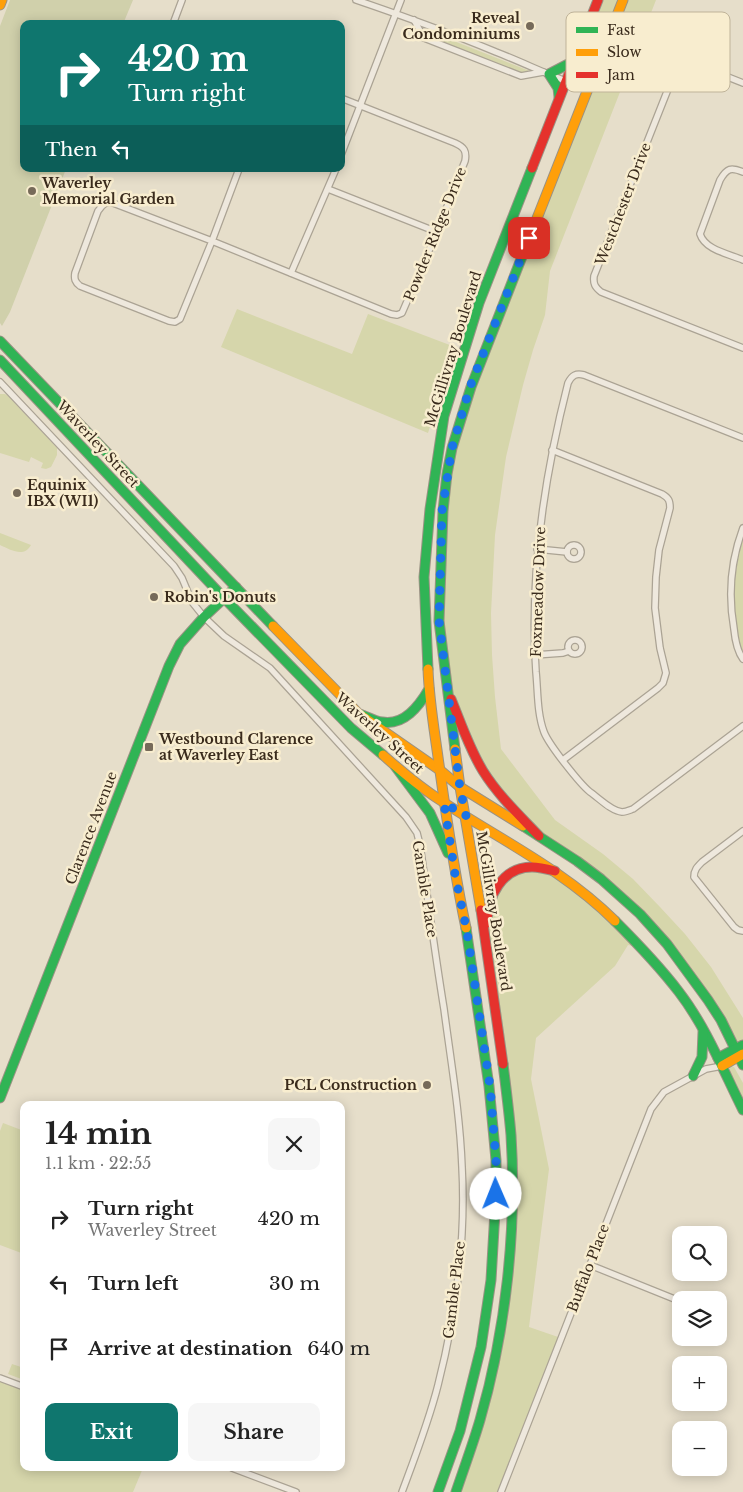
<!DOCTYPE html>
<html lang="en">
<head>
<meta charset="utf-8">
<style>
  :root { --surface:#fff; --page:#f6f6f6; --text:#222; --muted:#767676; --accent:#0f766e }
  body { margin:0; font-family:"Libre Baskerville",serif; background:var(--page); color:var(--text); height:100vh; display:flex; flex-direction:column; font-size:19px; white-space:nowrap }
  * { box-sizing:border-box; margin:0 }
  p { font-size:16px; color:var(--muted) }
  .icon { flex:none; width:28px; height:28px; fill:none; stroke:currentColor; stroke-width:2; stroke-linecap:round; stroke-linejoin:round }
  .map { position:relative; flex:1; overflow:hidden }
  .details { position:absolute; left:20px; top:1101px; width:325px; height:370px; display:flex; flex-direction:column; background:var(--surface); border-radius:10px; box-shadow:0 2px 12px #0003 }
  .details>* { flex:none }
  .hud { position:absolute; left:20px; top:20px; width:325px; height:152px; border-radius:10px; box-shadow:0 2px 12px #0003; background:#0f766e; color:#fff; overflow:hidden }
  .fabs { position:absolute; left:672px; top:1226px; display:grid; gap:10px }
  .fabs a { display:grid; place-items:center; width:55px; height:55px; border-radius:10px; background:var(--surface); box-shadow:0 2px 12px #0003; font-size:25px }
  .pin { position:absolute; display:grid; place-items:center; width:42px; height:42px; color:#fff; margin:-21px; border-radius:10px; box-shadow:0 2px 8px #0006 }
  .me { position:absolute; width:55px; margin:-28px; rotate:359deg; stroke-linejoin:round; filter:drop-shadow(0 0 4px #0008) }
  .turn { display:flex; align-items:center; gap:18px; height:105px; padding:0 25px; font-size:22px }
  .turn .icon { width:65px; height:65px; stroke-width:2.5 }
  .turn b { display:block; font-size:35px; line-height:42px }
  .then { display:flex; align-items:center; height:48px; padding:0 25px; background:#0003; gap:10px; font-size:19px }
  .round { display:grid; place-items:center; flex:none; width:52px; height:52px; border-radius:10px; background:var(--page) }
  .summary { display:flex; align-items:center; justify-content:space-between; height:85px; padding:0 25px }
  h1 { font-size:30px; font-weight:700; line-height:38px }
  .button { display:flex; gap:10px; margin-top:auto; padding:10px 25px }
  .button a { flex:1; height:58px; border-radius:10px; background:var(--accent); color:#fff; font-size:20px; font-weight:700; line-height:58px; text-align:center }
  .button a+a { background:var(--page); color:var(--text) }
  ul { padding:0; list-style:none }
  li { display:flex; align-items:center; gap:15px; height:65px; padding:0 25px }
  li div { flex:1 }
  li b { display:block; font-size:19px }
  li em { font-style:normal }
  .map>svg:first-child { display:block }
</style>
</head>
<body>
<div class="map">
<svg width="743" height="1492" viewBox="0 0 743 1492">
  <rect width="100%" height="100%" fill="#e6deca"/>
  <g fill="#d6d6ab">
    <polygon points="598,0 656,0 550,271 545,315 533,350 523,385 506,457 495,535 491,613 492,655 495,697 501,749 555,820 603,854 633,879 660,907 685,934 711,967 743,1018 743,1045 737,1052 721,1020 640,914 539,836 493,784 446,687 439,621 443,511 452,448 588,89 565,82"/>
    <polygon points="421,28 532,72 521,76 426,36"/>
    <polygon points="237,309 352,354 368,314 455,347 428,433 221,347"/>
    <polygon points="0,394 5,394 8,396 57,448 57,455 51,467 46,469 41,468 43,463 31,457 29,462 0,453"/>
    <path d="M0 533 31 545C24 558 11 550 0 545Z"/>
    <path d="M743 537V654C727 619 734 572 743 537Z"/>
    <polygon points="515,871 555,871 642,948 628,945 615,966 536,1038 531,1079 549,1169 529,1327 561,1338 501,1492 456,1492 468,1457 503,1311 512,1166 486,916 493,893"/>
    <polygon points="730,1066 734,1067 743,1083 743,1103 729,1074"/>
    <polygon points="3,1123 24,1131 24,1254 0,1245 0,1131"/>
    <polygon points="12,1364 24,1368 24,1380 8,1374"/>
    <polygon points="0,1378 24,1387 24,1468 143,1468 133,1492 0,1492"/>
  </g>
  <polygon fill="#d0d0ab" points="10,0 133,0 123,24 24,24 24,169 66,169 10,312 2,326 0,323 0,26"/>
  <g fill="none" stroke-linecap="round" stroke-linejoin="round">
    <defs>
      <g id="street">
        <path d="M356 0C403 16 450 33 496 52 527 64 556 79 588 89"/>
        <polyline points="414,20 424,38 521,76 543,72"/>
        <polyline points="173,24 182,0"/>
        <path d="M743 83 690 62H684L676 69 594 276C593 284 595 287 601 292L743 348"/>
        <polyline points="341,155 401,0"/>
        <path d="M239 169 212 241 180 319 175 322 169 321 80 286C75 282 74 279 75 273L98 211 102 206 107 202 113 203 212 241 391 314 397 315 402 313 437 232 465 161C467 151 464 147 455 143L341 98"/>
        <path d="M743 172C731 167 727 168 720 180L700 234C705 250 729 254 743 260"/>
        <polyline points="328,189 437,232"/>
        <polyline points="291,273 336,169"/>
        <path d="M0 382 174 566 182 578 192 602 204 617 224 636 270 668 406 817 417 833 420 845C428 900 435 954 444 1009 451 1062 460 1114 462 1167 466 1240 456 1314 438 1385 429 1421 415 1457 402 1492"/>
        <path d="M743 438 584 375C576 373 572 375 568 383 544 477 529 574 536 672 538 692 537 713 544 732 549 745 580 784 590 792 599 798 611 811 622 812 626 812 630 810 633 809L743 726"/>
        <path d="M552 450 662 494C669 498 670 501 670 508L659 550 656 577 655 608 660 648 666 673 663 683 658 688 563 760"/>
        <path d="M743 528C731 560 728 595 734 629 735 639 737 651 743 659"/>
        <circle cx="574" cy="552" r="7"/>
        <polyline points="537,549 567,552"/>
        <circle cx="575" cy="647" r="7"/>
        <polyline points="535,655 563,653 569,651"/>
        <path d="M743 831 702 862C697 867 694 870 694 877L734 927 738 930 743 931"/>
        <polyline points="590,1265 677,1300"/>
        <polyline points="0,1378 24,1387"/>
        <polyline points="232,1468 296,1492"/>
        <polyline points="501,1492 651,1109 664,1092 706,1069 722,1066"/>
      </g>
      <g id="fast">
        <polyline points="559,97 558,88 549,74 574,61"/>
        <polyline points="0,341 273,626"/>
        <polyline points="0,360 224,598 351,728 383,755"/>
        <polyline points="428,669 424,577 430,509 444,416 479,303 532,168"/>
        <path d="M359 714C367 716 374 721 382 722 404 726 419 706 429 689"/>
        <polyline points="455,749 439,621 443,511 447,474 452,448 471,387 534,226"/>
        <polyline points="395,766 430,813 448,853"/>
        <polyline points="523,826 577,861 601,879 640,914 667,944 708,1000 721,1020 743,1065"/>
        <path d="M615 921C637 943 660 967 679 992 706 1027 723 1070 743 1110"/>
        <polyline points="718,1058 743,1045"/>
        <polyline points="693,1076 702,1057 703,1032"/>
        <polyline points="0,1098 169,666 180,644 204,617 236,587"/>
        <polyline points="438,1492 460,1431 481,1347 491,1280 496,1194 496,1160 489,1086 466,928"/>
        <path d="M456 1492C464 1468 473 1444 480 1420 506 1330 517 1229 511 1135 509 1111 506 1088 503 1064"/>
      </g>
      <g id="slow">
        <polyline points="0,5 2,0"/>
        <polyline points="534,226 623,0"/>
        <polyline points="273,626 359,714 441,771 460,787 523,826"/>
        <path d="M428 669C429 699 434 728 438 757 446 815 454 872 466 928"/>
        <polyline points="455,749 460,787 481,910"/>
        <path d="M383 755C401 771 420 787 440 800 499 839 564 870 615 921"/>
        <polyline points="722,1066 743,1054"/>
      </g>
      <g id="jam">
        <polyline points="532,168 598,0"/>
        <path d="M451 699C461 723 469 748 483 771 498 795 519 815 539 836"/>
        <polyline points="481,910 503,1064"/>
        <path d="M487 923C487 897 502 867 532 867 539 867 547 869 555 871"/>
      </g>
    </defs>
    <use href="#street" stroke="#aba394" stroke-width="8"/>
    <use href="#fast" stroke="#9a9284" stroke-width="11"/>
    <use href="#slow" stroke="#9a9284" stroke-width="11"/>
    <use href="#jam" stroke="#9a9284" stroke-width="11"/>
    <use href="#street" stroke="#eee8dd" stroke-width="5.5"/>
    <use href="#fast" stroke="#30b455" stroke-width="9"/>
    <use href="#slow" stroke="#ff9f0a" stroke-width="9"/>
    <use href="#jam" stroke="#e5322d" stroke-width="9"/>
  </g>
  <g fill="none" stroke-linecap="round" stroke-linejoin="round">
    <polyline stroke="#1a73e8" stroke-width="9" stroke-dasharray="0 16.2" points="496,1194 496,1160 490,1086 467,932 455,874 444,803 466,816 460,788 439,621 442,511 452,448 470,387 529,238"/>
  </g>
  <g fill="#766a59" stroke="#f8edcf" stroke-width="2">
    <circle cx="530" cy="26" r="5"/>
    <circle cx="32" cy="191" r="5"/>
    <circle cx="17" cy="493" r="5"/>
    <circle cx="154" cy="597" r="5"/>
    <rect x="144" y="742" width="10" height="10" rx="2.5"/>
    <circle cx="427" cy="1085" r="5"/>
  </g>
  <g text-anchor="middle" dominant-baseline="central" stroke-width="5" stroke-linejoin="round" paint-order="stroke">
    <g font-size="14" font-weight="bold" fill="#3a2b1c" stroke="#f8edcf" text-anchor="start">
      <text x="520" y="18" text-anchor="end">Reveal<tspan x="520" dy="16">Condominiums</tspan></text>
      <text x="42" y="183">Waverley<tspan x="42" dy="16">Memorial Garden</tspan></text>
      <text x="27" y="485">Equinix<tspan x="27" dy="16">IBX (WI1)</tspan></text>
      <text x="164" y="597">Robin's Donuts</text>
      <text x="159" y="739">Westbound Clarence<tspan x="159" dy="16">at Waverley East</tspan></text>
      <text x="417" y="1085" text-anchor="end">PCL Construction</text>
    </g>
    <g font-size="14" fill="#3a2b1c" stroke="#f8edcf">
      <text transform="translate(623 204) rotate(-69)">Westchester Drive</text>
      <text transform="translate(435 234) rotate(-68)">Powder Ridge Drive</text>
      <text transform="translate(453 349) rotate(-73)">McGillivray Boulevard</text>
      <text transform="translate(98 444) rotate(47)">Waverley Street</text>
      <text transform="translate(538 592) rotate(-88)">Foxmeadow Drive</text>
      <text transform="translate(380 733) rotate(42)">Waverley Street</text>
      <text transform="translate(91 828) rotate(-69)">Clarence Avenue</text>
      <text transform="translate(425 889) rotate(81)">Gamble Place</text>
      <text transform="translate(494 911) rotate(81)">McGillivray Boulevard</text>
      <text transform="translate(588 1268) rotate(-69)">Buffalo Place</text>
      <text transform="translate(454 1290) rotate(-83)">Gamble Place</text>
    </g>
  </g>
  <rect x="566" y="12" width="164" height="80" rx="8" fill="#f8edcf" stroke="#bfb399" stroke-width="1"/>
  <rect x="576" y="27" width="22" height="6" fill="#30b455"/>
  <rect x="576" y="49" width="22" height="7" fill="#ff9f0a"/>
  <rect x="576" y="72" width="22" height="6" fill="#e5322d"/>
  <g font-size="14" fill="#3a2b1c">
    <text x="607" y="35">Fast</text>
    <text x="607" y="57">Slow</text>
    <text x="607" y="80">Jam</text>
  </g>
</svg>
<div class="fabs">
<a><svg class="icon" aria-label="search" viewBox="0 0 24 24"><circle cx="10" cy="10" r="6"/><path d="M15 15l6 6"/></svg></a>
<a><svg class="icon" aria-label="layers" viewBox="0 0 24 24"><path d="M12 4l9 5-9 5-9-5zM3 14l9 5 9-5"/></svg></a>
<a>+</a>
<a>−</a>
</div>
<div class="pin" style="left:529px;top:238px;background:#d93025"><svg class="icon" aria-label="arrive" viewBox="0 0 24 24"><path d="M6 21V4h12l-3 4 3 4H6"/></svg></div>
<svg class="me" style="left:496px;top:1194px" viewBox="-20 -20 40 40"><circle r="19" fill="#fff"/><path d="M0-13L10 11 0 6-10 11z" fill="#1a73e8"/></svg>
<div class="hud">
<div class="turn"><svg class="icon" aria-label="right" viewBox="0 0 24 24"><path d="M7 20v-9h11M14 6l5 5-5 5"/></svg><div><b>420 m</b>Turn right</div></div>
<div class="then">Then<svg class="icon" aria-label="left" viewBox="0 0 24 24"><path d="M17 20v-9H6M10 6l-5 5 5 5"/></svg></div>
</div>
<section class="details">
<div class="summary"><div><h1>14 min</h1><p>1.1 km · 22:55</p></div><a class="round"><svg class="icon" aria-label="close" viewBox="0 0 24 24"><path d="M6 6l12 12M18 6L6 18"/></svg></a></div>
<ul>
<li><svg class="icon" aria-label="right" viewBox="0 0 24 24"><path d="M7 20v-9h11M14 6l5 5-5 5"/></svg><div><b>Turn right</b><p>Waverley Street</p></div><em>420 m</em></li>
<li><svg class="icon" aria-label="left" viewBox="0 0 24 24"><path d="M17 20v-9H6M10 6l-5 5 5 5"/></svg><div><b>Turn left</b></div><em>30 m</em></li>
<li><svg class="icon" aria-label="arrive" viewBox="0 0 24 24"><path d="M6 21V4h12l-3 4 3 4H6"/></svg><div><b>Arrive at destination</b></div><em>640 m</em></li>
</ul>
<div class="button"><a>Exit</a><a>Share</a></div>
</section>
</div>
</body>
</html>
